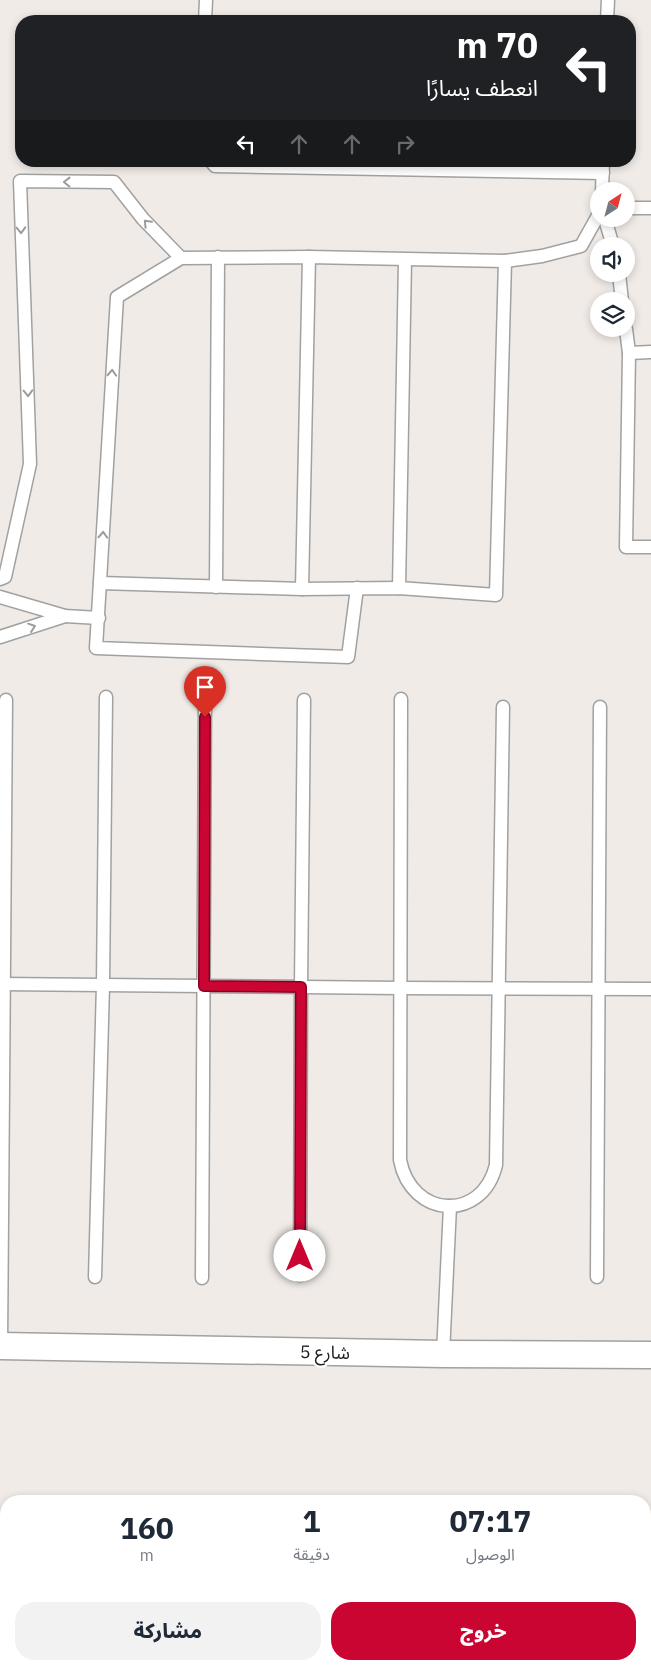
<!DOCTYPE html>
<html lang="ar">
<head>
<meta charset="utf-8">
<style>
  :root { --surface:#fff; --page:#f2f2f3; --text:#1f2937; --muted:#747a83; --accent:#cb0532 }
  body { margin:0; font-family:"IBM Plex Sans","Noto Sans Arabic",sans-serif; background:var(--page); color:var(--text); direction:rtl; height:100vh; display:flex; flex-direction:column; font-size:19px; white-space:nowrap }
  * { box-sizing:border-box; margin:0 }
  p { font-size:16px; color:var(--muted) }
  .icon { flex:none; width:28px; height:28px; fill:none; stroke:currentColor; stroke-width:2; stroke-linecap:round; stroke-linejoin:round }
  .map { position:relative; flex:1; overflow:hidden; direction:ltr }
  .drawer { position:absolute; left:0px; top:1495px; width:651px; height:175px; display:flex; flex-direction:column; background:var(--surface); border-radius:20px 20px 0 0; box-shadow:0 2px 8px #0003; direction:rtl }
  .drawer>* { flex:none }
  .top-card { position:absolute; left:15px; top:15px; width:621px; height:152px; border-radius:20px; box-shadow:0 2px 8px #0003; direction:rtl; background:#202124; color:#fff; overflow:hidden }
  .needle { width:32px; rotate:36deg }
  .controls { position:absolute; left:590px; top:182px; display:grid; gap:10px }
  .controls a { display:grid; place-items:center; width:45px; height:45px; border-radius:50%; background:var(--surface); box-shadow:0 2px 8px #0003; font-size:25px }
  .pin { position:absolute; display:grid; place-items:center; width:42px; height:42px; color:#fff; margin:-51px -21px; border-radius:50% 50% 50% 0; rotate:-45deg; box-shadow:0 0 5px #0007 }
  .pin .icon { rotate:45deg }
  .me { position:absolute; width:55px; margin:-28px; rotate:0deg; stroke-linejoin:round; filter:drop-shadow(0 0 4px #0008) }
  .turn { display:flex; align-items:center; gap:18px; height:105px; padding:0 15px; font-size:22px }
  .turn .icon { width:65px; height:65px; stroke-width:2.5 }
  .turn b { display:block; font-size:35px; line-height:42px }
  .lanes { display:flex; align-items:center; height:48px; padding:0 15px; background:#0003; justify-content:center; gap:25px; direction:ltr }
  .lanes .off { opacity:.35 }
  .eta { display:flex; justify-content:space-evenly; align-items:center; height:85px; text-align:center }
  .eta b { font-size:30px; font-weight:800; line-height:35px }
  .action { display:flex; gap:10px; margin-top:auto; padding:10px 15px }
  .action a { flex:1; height:58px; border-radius:20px; background:var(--accent); color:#fff; font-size:20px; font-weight:800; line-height:58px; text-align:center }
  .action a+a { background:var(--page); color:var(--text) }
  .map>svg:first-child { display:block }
</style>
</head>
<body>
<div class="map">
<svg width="651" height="1670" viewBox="0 0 651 1670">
  <rect width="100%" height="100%" fill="#f0ebe7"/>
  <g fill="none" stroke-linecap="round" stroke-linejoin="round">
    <defs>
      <g id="lane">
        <polyline points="205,21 206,0"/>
        <polyline points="607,21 608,0"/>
        <polyline points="211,161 215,166 603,173"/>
        <polyline points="602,191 603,161"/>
        <polyline points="626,208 651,208"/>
        <polyline points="605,219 613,246"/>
        <polyline points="619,274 622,301"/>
        <polyline points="626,329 629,353 626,547 651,547"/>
        <polyline points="629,353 651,352"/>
        <polyline points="0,579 5,577 30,464 20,181 114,182 143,219 181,258"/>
        <polyline points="100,583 302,589 399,588 496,595 505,261"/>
        <polyline points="216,587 218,257"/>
        <polyline points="357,588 348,657 96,648 117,297 181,258 309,257 505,261 542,256 581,246 599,214"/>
        <polyline points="399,588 405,260"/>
        <polyline points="302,589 309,257"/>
        <polyline points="0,597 65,616 99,618"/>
        <polyline points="0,637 65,616"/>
        <path d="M401 699 400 1160C411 1218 482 1223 496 1165L503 707"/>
        <polyline points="0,984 400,988 651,989"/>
        <polyline points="300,1275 301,987 304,700"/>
        <polyline points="95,1277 103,985 106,697"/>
        <polyline points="597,1277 600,707"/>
        <polyline points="202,1278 205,698"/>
        <polyline points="1,1346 6,700"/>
        <polyline points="443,1354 450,1206"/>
      </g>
      <polyline id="street" points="0,1346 443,1354 651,1355"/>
    </defs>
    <use href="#lane" stroke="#a1a1a1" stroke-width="15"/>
    <use href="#street" stroke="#a1a1a1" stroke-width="29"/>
    <use href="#lane" stroke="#fff" stroke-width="12"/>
    <use href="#street" stroke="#fff" stroke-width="26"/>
  </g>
  <defs><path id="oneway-chevron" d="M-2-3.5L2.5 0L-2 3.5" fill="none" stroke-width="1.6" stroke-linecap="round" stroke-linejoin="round" transform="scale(1.25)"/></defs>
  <g stroke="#9b9b9b">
    <use href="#oneway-chevron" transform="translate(67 182) rotate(-179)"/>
    <use href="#oneway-chevron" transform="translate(147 223) rotate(-134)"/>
    <use href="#oneway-chevron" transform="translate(21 230) rotate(88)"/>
    <use href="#oneway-chevron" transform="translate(112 373) rotate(-87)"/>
    <use href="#oneway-chevron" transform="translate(28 393) rotate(88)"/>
    <use href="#oneway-chevron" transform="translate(103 535) rotate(-87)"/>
    <use href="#oneway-chevron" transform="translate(32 627) rotate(-19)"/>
  </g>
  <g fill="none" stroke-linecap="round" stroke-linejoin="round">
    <defs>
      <polyline id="route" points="205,717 204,986 301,987 300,1256"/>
    </defs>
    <use href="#route" stroke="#840320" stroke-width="12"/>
    <use href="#route" stroke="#cb0532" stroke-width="9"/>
  </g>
  <g text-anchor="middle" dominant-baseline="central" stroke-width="4.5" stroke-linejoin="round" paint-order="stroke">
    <g font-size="18" fill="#202020" stroke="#fff">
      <text transform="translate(325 1352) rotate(1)">شارع 5</text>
    </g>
  </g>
</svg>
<div class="controls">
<a><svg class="needle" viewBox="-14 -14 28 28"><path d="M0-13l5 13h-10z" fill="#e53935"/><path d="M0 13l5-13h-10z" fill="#747a83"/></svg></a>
<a><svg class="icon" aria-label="sound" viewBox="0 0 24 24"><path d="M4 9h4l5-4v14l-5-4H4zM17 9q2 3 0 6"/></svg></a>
<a><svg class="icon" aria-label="layers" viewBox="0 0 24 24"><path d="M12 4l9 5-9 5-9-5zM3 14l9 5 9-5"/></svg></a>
</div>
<div class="pin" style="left:205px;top:717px;background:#d93025"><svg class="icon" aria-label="arrive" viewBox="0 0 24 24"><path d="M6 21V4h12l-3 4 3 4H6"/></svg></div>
<svg class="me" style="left:300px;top:1256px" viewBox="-20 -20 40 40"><circle r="19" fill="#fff"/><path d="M0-13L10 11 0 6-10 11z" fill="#cb0532"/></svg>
<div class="top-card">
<div class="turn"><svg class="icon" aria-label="left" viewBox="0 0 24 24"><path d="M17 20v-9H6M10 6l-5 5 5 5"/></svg><div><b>70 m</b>انعطف يسارًا</div></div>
<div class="lanes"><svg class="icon" aria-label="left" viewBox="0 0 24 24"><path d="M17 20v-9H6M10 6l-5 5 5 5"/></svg><svg class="icon off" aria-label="ahead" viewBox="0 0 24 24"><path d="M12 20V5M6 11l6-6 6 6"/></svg><svg class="icon off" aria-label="ahead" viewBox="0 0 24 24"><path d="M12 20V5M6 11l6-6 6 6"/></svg><svg class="icon off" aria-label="right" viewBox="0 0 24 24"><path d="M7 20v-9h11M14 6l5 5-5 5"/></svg></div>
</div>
<section class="drawer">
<div class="eta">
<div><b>07:17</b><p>الوصول</p></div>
<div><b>1</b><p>دقيقة</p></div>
<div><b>160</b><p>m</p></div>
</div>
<div class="action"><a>خروج</a><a>مشاركة</a></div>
</section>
</div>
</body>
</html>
